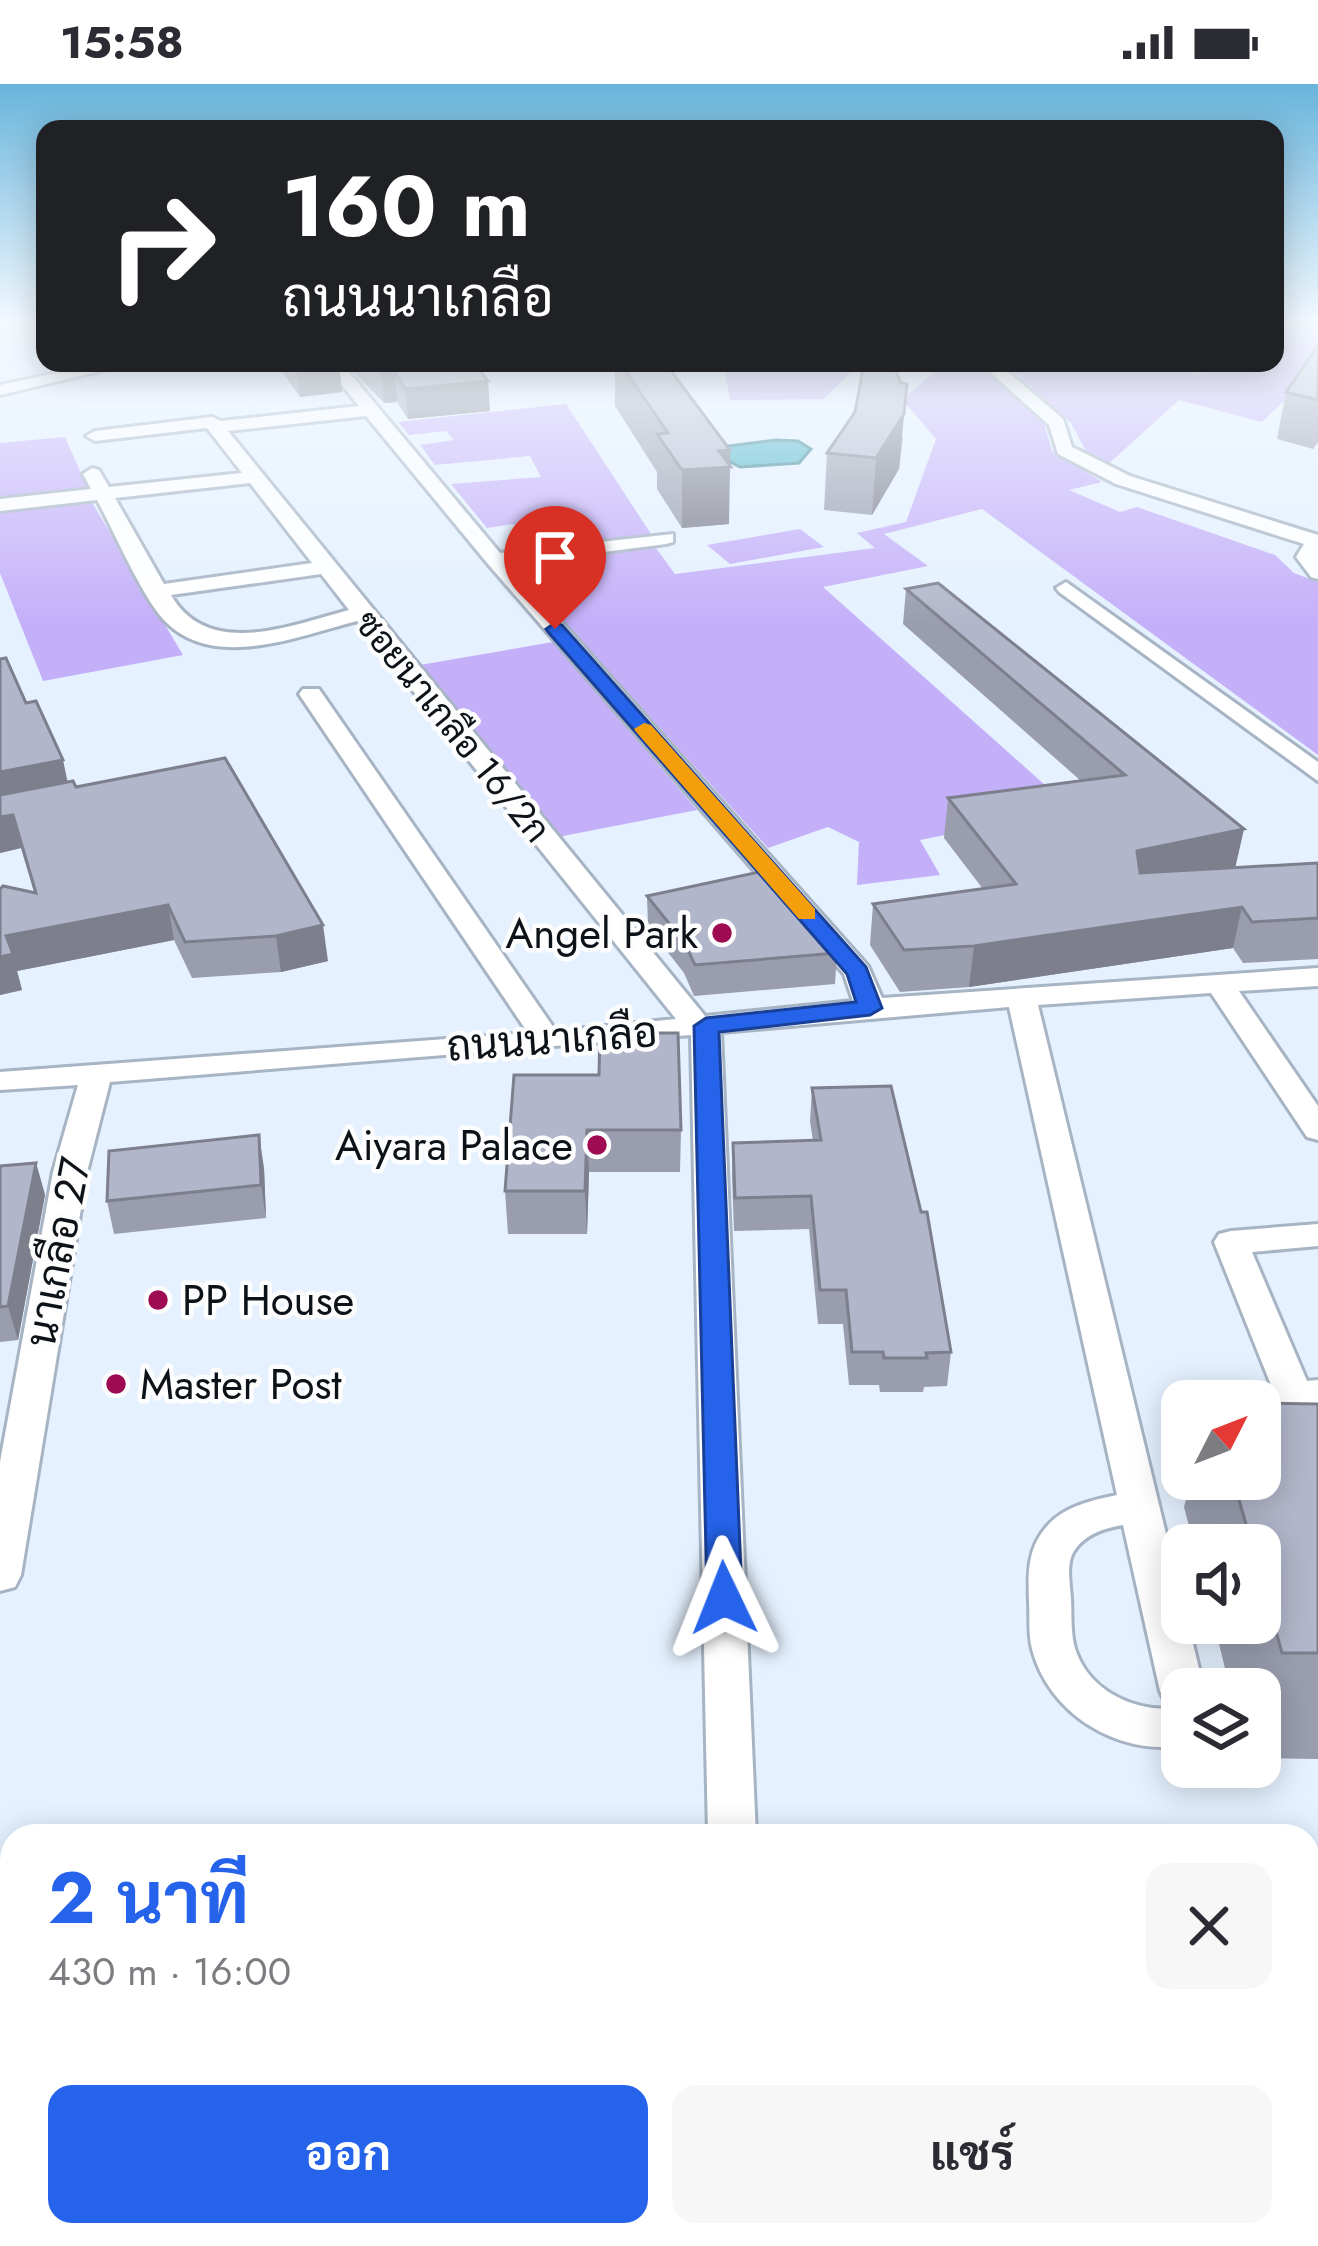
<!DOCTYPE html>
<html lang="th">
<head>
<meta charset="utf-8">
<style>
  :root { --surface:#fff; --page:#f7f7f7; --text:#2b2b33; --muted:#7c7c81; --accent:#2563eb }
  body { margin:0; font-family:Jost,Sarabun,sans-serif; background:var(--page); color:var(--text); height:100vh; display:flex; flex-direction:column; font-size:45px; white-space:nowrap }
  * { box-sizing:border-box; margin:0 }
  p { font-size:39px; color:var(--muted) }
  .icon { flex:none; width:66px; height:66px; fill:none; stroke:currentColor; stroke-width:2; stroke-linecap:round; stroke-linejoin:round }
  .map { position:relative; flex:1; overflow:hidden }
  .sheet { position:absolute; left:0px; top:1740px; width:1320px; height:423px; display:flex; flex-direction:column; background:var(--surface); border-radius:36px 36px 0 0; box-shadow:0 6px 30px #0003 }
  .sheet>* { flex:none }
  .top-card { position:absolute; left:36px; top:36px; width:1248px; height:252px; border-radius:24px; box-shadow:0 6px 30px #0003; background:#202124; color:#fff; overflow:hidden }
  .needle { width:78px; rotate:48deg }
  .tools { position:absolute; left:1161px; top:1296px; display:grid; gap:24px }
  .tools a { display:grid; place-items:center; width:120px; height:120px; border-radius:24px; background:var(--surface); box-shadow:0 6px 30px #0003; font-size:60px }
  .pin { position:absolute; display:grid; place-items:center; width:102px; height:102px; color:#fff; margin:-123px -51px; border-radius:50% 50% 50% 0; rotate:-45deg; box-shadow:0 0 12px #0007 }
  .pin .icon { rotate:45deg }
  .me { position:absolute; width:132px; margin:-66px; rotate:358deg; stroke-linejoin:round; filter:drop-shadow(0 0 9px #0008) }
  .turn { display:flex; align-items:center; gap:42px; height:252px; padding:0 48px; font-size:54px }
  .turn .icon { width:156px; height:156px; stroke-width:2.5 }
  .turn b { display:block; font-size:84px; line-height:102px }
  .round { display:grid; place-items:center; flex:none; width:126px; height:126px; border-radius:24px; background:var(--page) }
  .head { display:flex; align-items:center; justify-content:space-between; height:204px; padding:0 48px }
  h1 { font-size:72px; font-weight:700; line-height:90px; color:var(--accent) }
  .button { display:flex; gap:24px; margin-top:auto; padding:24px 48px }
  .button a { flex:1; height:138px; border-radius:24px; background:var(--accent); color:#fff; font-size:48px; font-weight:700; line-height:138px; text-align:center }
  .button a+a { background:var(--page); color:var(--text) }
  .status { display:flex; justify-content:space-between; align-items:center; height:84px; padding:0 60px; background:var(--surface); direction:ltr }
  .status svg { height:33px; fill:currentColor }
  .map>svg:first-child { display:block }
</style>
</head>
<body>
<div class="status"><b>15:58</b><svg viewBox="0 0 49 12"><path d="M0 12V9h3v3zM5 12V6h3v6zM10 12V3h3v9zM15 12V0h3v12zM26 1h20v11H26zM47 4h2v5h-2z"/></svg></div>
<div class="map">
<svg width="1318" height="2162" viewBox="0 0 1318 2162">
  <rect width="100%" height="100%" fill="#e5f1ff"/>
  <g fill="#c4aff9">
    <polygon points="1275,238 1318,238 1318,284 1262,338 1179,316 1105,383 1088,371 1071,339 1005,279 1135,279 1202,290 1208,279 1275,279"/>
    <polygon points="723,279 861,279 823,315 730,316"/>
    <polygon points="946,279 979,279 1044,339 1052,367 1102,398 1069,406 1120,428 1137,423 1275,471 1294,489 1318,498 1318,671 982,425 884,450 928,482 823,503 1073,726 920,756 940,791 857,801 859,758 828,743 768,764 516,484 514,479 653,460 675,490 875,464 857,449 906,438 936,355 902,315"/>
    <polygon points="566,320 653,453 542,467 514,440 487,444 451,400 541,393 530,372 435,381 420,361 454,356 446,347 409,351 398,338"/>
    <polygon points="65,353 89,407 0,417 0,359"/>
    <polygon points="90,415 183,571 43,597 0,489 0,425"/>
    <polygon points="800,445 824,463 730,480 707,461"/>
    <polygon points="553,558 697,726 558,753 420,581"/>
  </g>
  <polygon fill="#48b4c8" stroke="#368393" stroke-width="3" points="776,356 798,357 811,365 799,379 740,383 723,374 720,363"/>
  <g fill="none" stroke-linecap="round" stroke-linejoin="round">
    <defs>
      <g id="minor">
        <polygon points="103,279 134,279 0,311 0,301"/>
        <path d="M324 279H341L500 469 673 450V458L666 460 510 480 868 882 882 914 1318 884V902L1239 907 1318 1022V1056L1307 1053 1211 909 1038 921 1182 1516V1539H1188L1204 1605H1182V1662C1117 1671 1049 1630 1032 1565 1028 1550 1030 1534 1029 1518 1028 1489 1027 1463 1049 1440 1066 1422 1093 1416 1117 1411L1009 923 721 948 756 1752H708L691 951 110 998 87 1088 21 1491 15 1503 0 1507V1378L53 1088 78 1001 0 1006V988L528 949 299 610 303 605H319L556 947 676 935 357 537C302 551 216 587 167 539 144 518 114 447 97 416L0 427V415L91 405 83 390 92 384 99 386 109 403 242 389 207 344 95 357 86 352 95 347 212 333 221 337 359 322ZM366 332 488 480 844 890 853 917 705 932 228 347ZM250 399 312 479 164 500 115 414ZM321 490 349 526C292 541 208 576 171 511ZM1123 1441 1160 1607 1166 1620 1179 1624C1139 1629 1093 1610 1077 1570 1070 1553 1072 1532 1071 1514 1070 1499 1066 1480 1074 1467 1085 1450 1105 1444 1123 1441Z"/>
        <polygon points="980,279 998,279 1063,335 1072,363 1130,392 1318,451 1318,495 1311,493 1296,473 1304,460 1116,400 1058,370 1049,341"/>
        <polygon points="1066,498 1318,678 1318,697 1059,508 1056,504"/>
        <polygon points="1318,1140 1318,1162 1252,1168 1307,1297 1318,1296 1318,1324 1281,1321 1275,1311 1214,1158 1219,1150 1231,1147"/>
        <polygon points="12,2120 12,2151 38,2151 34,2162 0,2162 0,2124"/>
        <polygon points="241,2151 297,2151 299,2162 243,2162"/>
        <polygon points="638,2151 694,2151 698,2162 642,2162"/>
        <polygon points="1177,2151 1234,2151 1239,2162 1182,2162"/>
      </g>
    </defs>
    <use href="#minor" stroke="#a7b4c4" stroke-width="6"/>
    <use href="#minor" fill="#fff" fill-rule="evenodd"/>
  </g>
  <g fill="#999dae">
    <polygon points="1318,262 1318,358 1313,365 1277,355 1286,308"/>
    <polygon points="276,279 339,279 342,308 300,313"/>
    <polygon points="345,279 520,279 479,285 490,327 408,335 397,318 384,319"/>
    <polygon points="615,279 665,279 730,366 729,440 682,444 657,405 657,388 615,322"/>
    <polygon points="903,353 899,385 872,431 824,426 827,369"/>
    <polygon points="906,505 1236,783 1318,779 1318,875 1243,879 1233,864 969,903 900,908 870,861 873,820 983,805 944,754 948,714 1081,697 903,540"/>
    <polygon points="0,575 68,698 328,877 281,888 192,894 174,856 17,887 22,906 0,911 0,805 34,808 21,764 0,769"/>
    <polygon points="647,812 837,869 835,900 694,912 684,889 648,843"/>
    <polygon points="514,991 681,1046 680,1088 589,1088 587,1150 508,1150 505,1107"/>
    <polygon points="812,1004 951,1268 947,1302 924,1303 923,1308 880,1308 879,1301 849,1301 843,1240 818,1240 809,1145 734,1147 732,1092 733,1059 813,1057 810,1037"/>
    <polygon points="36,1079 45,1111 18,1256 0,1258 0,1082"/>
    <polygon points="264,1084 266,1134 114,1150 107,1117"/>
    <polygon points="1318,1320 1318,1675 1260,1674 1260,1605 1230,1605 1214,1539 1260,1539 1260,1461 1194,1461 1184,1423 1191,1395 1260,1395"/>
  </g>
  <g fill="#7d7f8d">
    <polygon points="339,279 342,308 300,313 297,284"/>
    <polygon points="460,279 520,279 461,288"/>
    <polygon points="395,289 397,318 384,319 381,290"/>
    <polygon points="488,297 490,327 408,335 405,305"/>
    <polygon points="907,300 899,385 872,431 876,374"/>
    <polygon points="730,366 729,440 682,444 682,386 719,367"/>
    <polygon points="63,676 70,709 0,722 0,688"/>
    <polygon points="13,731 21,764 0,769 0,733"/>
    <polygon points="1244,745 1235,785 1130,808 1137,767"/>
    <polygon points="168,821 174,856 17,887 22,906 0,911 0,873 6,852"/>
    <polygon points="1242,823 1233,864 969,903 974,862"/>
    <polygon points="323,841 328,877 281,888 276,852"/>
    <polygon points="587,1046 589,1088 587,1150 585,1107"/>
    <polygon points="259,1051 264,1084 266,1134 261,1101"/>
    <polygon points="36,1079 45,1111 18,1256 8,1222"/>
    <polygon points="452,2151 491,2151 492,2162 421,2162"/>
  </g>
  <g fill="#b2b6ca" stroke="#7d7f8d" stroke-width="3">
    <polygon points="1318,262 1318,316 1286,308"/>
    <polygon points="293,279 339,279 297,284"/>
    <polygon points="370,279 474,279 488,297 405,305 395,289 381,290"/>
    <polygon points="620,279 665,279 730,366 719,367 731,383 682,386 657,350 668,349"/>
    <polygon points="864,279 892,279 901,299 907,300 904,330 876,374 827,369 855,328"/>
    <polygon points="938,499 1244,745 1137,767 1140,789 1318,779 1318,834 1252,838 1242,823 974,862 904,866 873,820 1016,800 948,714 1125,691 906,505"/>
    <polygon points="6,574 26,619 36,617 63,676 0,688 0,575"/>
    <polygon points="225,674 323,841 276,852 185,858 168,821 6,852 13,870 0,873 0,805 3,802 36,809 13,731 0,733 0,711 73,697 76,703"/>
    <polygon points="764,787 813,841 826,843 837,869 695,881 684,858 647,812"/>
    <polygon points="600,949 678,949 681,1046 587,1046 585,1107 505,1107 514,991 599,991"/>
    <polygon points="891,1002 921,1128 927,1128 951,1268 926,1269 927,1274 884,1274 883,1268 852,1268 846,1206 820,1206 811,1112 735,1114 733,1059 821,1056 812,1004"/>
    <polygon points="259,1051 261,1101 107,1117 109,1067"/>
    <polygon points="36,1079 8,1222 0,1223 0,1082"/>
    <polygon points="1260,1319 1318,1320 1318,1569 1282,1569 1260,1490 1260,1461 1252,1461 1233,1395 1260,1395"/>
    <polygon points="319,2151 452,2151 421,2162 321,2162"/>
  </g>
  <linearGradient id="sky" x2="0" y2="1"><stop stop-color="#68b4db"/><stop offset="0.44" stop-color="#f3f9ff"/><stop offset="1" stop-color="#f3f9ff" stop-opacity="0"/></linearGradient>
  <rect width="1318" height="540" fill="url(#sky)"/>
  <polygon fill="#2563eb" stroke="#184099" stroke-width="3" points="555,539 562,541 866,883 882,924 870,931 719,948 742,1514 737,1524 724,1528 712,1524 707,1514 694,942 706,934 856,918 847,890 549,549 546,545"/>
  <polygon fill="#f59e0b" points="644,639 651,641 815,825 815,835 799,835 637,649 634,645"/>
  <g fill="#9f0b52" stroke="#fdfdfd" stroke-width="4.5">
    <circle cx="722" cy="849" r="12"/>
    <circle cx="597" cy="1061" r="12"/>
    <circle cx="158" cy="1216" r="12"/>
    <circle cx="116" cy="1300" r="12"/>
  </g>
  <g text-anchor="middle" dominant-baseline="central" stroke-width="9" stroke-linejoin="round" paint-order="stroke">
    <g font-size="36" fill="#0d1218" stroke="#fdfdfd">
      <text transform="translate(453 642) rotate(51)">ซอยนาเกลือ 16/2ก</text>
    </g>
    <g font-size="42" fill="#0d1218" stroke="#fdfdfd" text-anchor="end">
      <text x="698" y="849">Angel Park</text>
      <text x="573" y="1061">Aiyara Palace</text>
      <text x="182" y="1216" text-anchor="start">PP House</text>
      <text x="140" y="1300" text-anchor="start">Master Post</text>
    </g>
    <g font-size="42" fill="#0d1218" stroke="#fdfdfd">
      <text transform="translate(552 955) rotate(-4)">ถนนนาเกลือ</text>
      <text transform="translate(58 1168) rotate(-79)">นาเกลือ 27</text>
    </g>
  </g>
</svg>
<div class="tools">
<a><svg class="needle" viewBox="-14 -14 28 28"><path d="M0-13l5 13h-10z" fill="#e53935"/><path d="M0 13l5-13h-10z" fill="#7c7c81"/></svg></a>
<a><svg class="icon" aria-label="sound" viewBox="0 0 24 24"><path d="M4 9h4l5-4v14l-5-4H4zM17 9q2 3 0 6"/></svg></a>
<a><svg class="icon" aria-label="layers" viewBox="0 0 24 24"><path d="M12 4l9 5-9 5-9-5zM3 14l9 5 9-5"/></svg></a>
</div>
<div class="pin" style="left:555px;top:545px;background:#d93025"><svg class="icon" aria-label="arrive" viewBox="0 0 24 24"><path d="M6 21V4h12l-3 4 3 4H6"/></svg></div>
<svg class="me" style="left:724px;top:1514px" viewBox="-20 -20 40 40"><path d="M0-17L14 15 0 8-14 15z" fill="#2563eb" stroke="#fff" stroke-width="4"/></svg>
<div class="top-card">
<div class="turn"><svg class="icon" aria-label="right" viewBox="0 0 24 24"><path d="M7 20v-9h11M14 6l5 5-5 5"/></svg><div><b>160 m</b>ถนนนาเกลือ</div></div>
</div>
<section class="sheet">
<div class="head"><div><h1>2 นาที</h1><p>430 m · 16:00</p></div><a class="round"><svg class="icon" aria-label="close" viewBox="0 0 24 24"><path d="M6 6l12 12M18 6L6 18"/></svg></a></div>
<div class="button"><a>ออก</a><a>แชร์</a></div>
</section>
</div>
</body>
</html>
